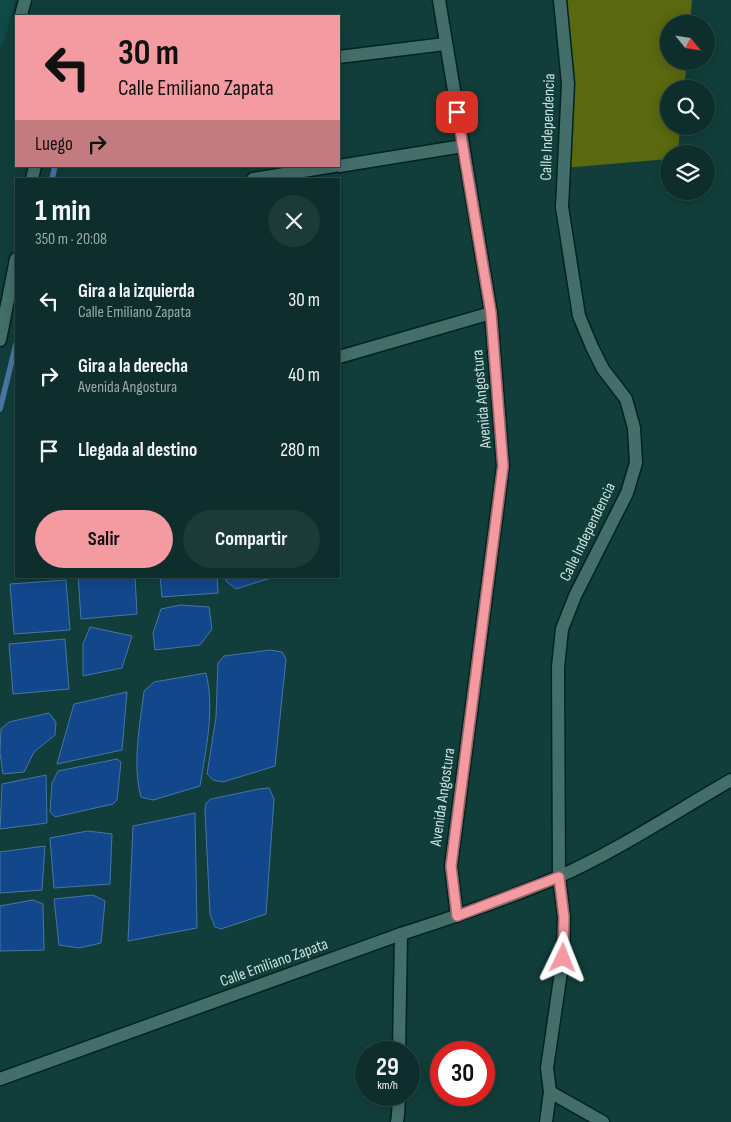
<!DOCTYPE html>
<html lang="es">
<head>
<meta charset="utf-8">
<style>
  :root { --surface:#0d2e2c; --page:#1b3a38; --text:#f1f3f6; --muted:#9aa8a9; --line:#2d4a48; --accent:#f49aa1 }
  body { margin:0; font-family:"Sofia Sans Condensed",sans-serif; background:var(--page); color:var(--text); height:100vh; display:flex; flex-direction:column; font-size:19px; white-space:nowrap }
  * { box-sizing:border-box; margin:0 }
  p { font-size:16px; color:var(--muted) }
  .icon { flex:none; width:28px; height:28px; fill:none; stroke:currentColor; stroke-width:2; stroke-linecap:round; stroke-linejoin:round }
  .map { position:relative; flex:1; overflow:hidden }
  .sheet { position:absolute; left:15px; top:178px; width:325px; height:400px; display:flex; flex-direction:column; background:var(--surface); border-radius:0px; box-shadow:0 2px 12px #0003,0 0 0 1px var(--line) }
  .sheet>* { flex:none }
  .hud { position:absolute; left:15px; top:15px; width:325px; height:152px; border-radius:0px; box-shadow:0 2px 12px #0003,0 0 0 1px var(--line); background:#f49aa1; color:#111; overflow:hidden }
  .needle { width:32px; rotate:120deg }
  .controls { position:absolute; left:660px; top:15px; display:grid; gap:10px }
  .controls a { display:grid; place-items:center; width:55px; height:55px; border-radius:50%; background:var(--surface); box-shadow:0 2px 12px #0003,0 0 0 1px var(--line); font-size:25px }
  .speed { position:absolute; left:355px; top:1041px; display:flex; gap:10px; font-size:25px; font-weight:700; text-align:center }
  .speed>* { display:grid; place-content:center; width:65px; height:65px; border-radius:50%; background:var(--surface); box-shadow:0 2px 12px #0003,0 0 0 1px var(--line); line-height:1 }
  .speed small { font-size:12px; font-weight:400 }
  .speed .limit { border:8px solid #d22; background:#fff; color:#111 }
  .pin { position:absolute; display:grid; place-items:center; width:42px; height:42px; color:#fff; margin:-21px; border-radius:10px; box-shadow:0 2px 8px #0006 }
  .me { position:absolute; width:55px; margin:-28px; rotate:2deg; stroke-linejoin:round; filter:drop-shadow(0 0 4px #0008) }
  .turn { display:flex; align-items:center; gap:18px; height:105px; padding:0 20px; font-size:22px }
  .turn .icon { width:65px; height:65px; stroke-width:2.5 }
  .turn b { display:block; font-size:35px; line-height:42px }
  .then { display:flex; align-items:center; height:48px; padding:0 20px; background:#0003; gap:10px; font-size:19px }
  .round { display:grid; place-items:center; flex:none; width:52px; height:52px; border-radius:26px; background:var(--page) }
  .headline { display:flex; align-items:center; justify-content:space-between; height:85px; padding:0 20px }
  h1 { font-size:30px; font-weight:700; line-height:38px }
  .button { display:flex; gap:10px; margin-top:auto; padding:10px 20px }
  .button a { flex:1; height:58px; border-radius:30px; background:var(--accent); color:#111; font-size:20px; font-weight:700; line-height:58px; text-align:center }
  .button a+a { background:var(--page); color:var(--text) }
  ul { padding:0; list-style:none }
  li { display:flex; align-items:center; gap:15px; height:75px; padding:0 20px }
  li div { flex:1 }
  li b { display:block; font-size:19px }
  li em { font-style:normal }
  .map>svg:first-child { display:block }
</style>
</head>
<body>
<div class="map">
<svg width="731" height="1122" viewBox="0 0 731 1122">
  <rect width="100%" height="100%" fill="#113e3a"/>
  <polygon fill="#0e4a46" points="0,0 15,0 5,39 0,47"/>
  <polygon fill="#5a680f" points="560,0 692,0 690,24 669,24 669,61 687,61 684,89 669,89 669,126 680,126 678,154 669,154 669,159 563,168 568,84"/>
  <g fill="#12478c" stroke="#4975a4">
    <polygon points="78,576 135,576 137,614 81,619"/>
    <polygon points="160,576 217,576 218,593 162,597"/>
    <polygon points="226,576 277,576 236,589 226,581"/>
    <polygon points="66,580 70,630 14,634 10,584"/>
    <polygon points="180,605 209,607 212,629 200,645 155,650 153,633 161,609"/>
    <polygon points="90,627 132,636 122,668 83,676 83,644"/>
    <polygon points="65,639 69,689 13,694 9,644"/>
    <polygon points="270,650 282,652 286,659 275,766 223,782 213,780 207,774 216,717 218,663 224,656"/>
    <path d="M206 673C215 710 206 748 200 786L153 800 141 797C132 764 140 725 144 691L154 682Z"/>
    <polygon points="127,692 122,750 57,764 74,704"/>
    <polygon points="49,713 56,722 55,735 34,752 24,772 3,774 0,753 1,729 9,722"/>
    <polygon points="117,759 121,762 117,800 113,804 55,817 50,812 52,783 58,771"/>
    <polygon points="46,775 47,823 0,829 2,784"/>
    <polygon points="269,788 274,799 266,914 221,929 215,927 210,914 205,811 206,803 211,799 259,789"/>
    <polygon points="195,813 197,928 128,941 133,826"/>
    <polygon points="88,831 112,834 110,884 54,888 50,838"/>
    <polygon points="45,846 42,890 0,893 0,852"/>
    <polygon points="93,895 105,901 101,943 79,948 59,945 54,899"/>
    <polygon points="33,900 43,904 44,950 0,951 0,906"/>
  </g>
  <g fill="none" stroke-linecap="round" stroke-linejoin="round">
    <g stroke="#4975a4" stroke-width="5.5">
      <polyline points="52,179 55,166"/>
      <polyline points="0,409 16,344"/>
    </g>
    <defs>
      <g id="minor">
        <polyline points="439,0 491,313 503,466 451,866 457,916"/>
        <polyline points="22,16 21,15 25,0"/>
        <polyline points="339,57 445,44"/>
        <polyline points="339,166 463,146"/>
        <polyline points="32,179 35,166"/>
        <polyline points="253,179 334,166"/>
        <polyline points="0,340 16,259"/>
        <polyline points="339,357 491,313"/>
        <polyline points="399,1052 401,934"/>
        <path d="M0 1079 401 934C454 917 507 899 558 877 617 851 675 812 731 780"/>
        <polyline points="550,1092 603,1122"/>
        <polyline points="397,1122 398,1115 399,1095"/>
        <polyline points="546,1122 550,1092 547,1068 563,958 564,917 559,877 558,667 562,629 575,596 627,493 636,463 634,428 626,399 603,369 592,347 579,316 562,207 568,84 560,0"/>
      </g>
    </defs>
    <use href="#minor" stroke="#022320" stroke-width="15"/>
    <use href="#minor" stroke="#446e6a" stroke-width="12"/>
  </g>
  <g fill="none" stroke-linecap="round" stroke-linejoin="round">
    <defs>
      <polyline id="route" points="457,112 491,313 503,466 451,866 457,916 559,877 564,917 563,958"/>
    </defs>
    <use href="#route" stroke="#9f6469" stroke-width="12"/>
    <use href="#route" stroke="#f49aa1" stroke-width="9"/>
  </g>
  <g text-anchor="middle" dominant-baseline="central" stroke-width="5" stroke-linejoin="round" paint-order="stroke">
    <g font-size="16" fill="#cae0dd" stroke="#113e3a">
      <text transform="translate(548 127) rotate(-88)">Calle Independencia</text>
      <text transform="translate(482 399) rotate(-95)">Avenida Angostura</text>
      <text transform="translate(588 532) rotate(-64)">Calle Independencia</text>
      <text transform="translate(443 797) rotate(-82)">Avenida Angostura</text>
      <text transform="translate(274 963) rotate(-20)">Calle Emiliano Zapata</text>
    </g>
  </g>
</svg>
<div class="controls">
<a><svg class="needle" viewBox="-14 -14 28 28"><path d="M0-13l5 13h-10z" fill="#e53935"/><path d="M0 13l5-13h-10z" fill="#9aa8a9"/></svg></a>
<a><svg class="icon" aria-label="search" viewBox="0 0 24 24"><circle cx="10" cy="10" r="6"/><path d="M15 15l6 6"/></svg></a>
<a><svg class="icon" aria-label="layers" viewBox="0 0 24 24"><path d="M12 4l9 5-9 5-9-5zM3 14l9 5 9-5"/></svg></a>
</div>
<div class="speed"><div>29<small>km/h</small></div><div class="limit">30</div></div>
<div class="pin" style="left:457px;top:112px;background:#d93025"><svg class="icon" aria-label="arrive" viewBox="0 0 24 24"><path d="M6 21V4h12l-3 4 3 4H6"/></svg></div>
<svg class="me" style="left:563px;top:958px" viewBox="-20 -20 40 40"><path d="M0-17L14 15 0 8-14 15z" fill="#f49aa1" stroke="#fff" stroke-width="4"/></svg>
<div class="hud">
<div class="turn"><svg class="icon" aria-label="left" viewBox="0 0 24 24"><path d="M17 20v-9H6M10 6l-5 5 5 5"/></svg><div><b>30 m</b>Calle Emiliano Zapata</div></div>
<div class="then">Luego<svg class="icon" aria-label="right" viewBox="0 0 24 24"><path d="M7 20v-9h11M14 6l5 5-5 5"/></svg></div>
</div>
<section class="sheet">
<div class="headline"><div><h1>1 min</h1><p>350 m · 20:08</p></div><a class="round"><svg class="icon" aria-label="close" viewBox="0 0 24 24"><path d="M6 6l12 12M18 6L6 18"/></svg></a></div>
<ul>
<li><svg class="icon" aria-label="left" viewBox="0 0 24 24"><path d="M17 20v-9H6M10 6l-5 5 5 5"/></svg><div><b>Gira a la izquierda</b><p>Calle Emiliano Zapata</p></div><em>30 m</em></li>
<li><svg class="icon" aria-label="right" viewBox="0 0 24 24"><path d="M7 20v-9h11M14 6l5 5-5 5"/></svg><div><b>Gira a la derecha</b><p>Avenida Angostura</p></div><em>40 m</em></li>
<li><svg class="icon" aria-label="arrive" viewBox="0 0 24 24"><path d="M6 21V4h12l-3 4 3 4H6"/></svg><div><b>Llegada al destino</b></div><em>280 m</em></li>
</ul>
<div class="button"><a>Salir</a><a>Compartir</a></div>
</section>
</div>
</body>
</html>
